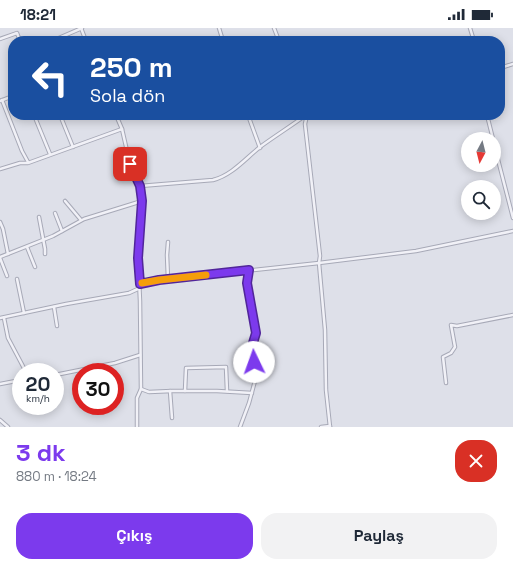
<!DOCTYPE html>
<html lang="tr">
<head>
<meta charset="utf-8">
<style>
  :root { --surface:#fff; --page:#f2f2f3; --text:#1f2937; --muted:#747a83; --accent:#7c3aed }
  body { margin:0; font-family:"Space Grotesk",sans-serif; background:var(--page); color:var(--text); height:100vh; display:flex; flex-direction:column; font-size:15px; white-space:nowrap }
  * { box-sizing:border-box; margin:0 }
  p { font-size:13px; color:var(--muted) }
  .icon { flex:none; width:22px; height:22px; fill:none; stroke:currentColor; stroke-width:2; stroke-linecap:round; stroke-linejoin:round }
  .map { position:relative; height:399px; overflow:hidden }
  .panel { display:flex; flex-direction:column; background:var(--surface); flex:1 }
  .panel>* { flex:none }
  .guide { position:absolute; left:8px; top:8px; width:497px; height:84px; border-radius:16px; box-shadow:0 2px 10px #0003; background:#1a4fa0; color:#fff; overflow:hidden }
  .needle { width:26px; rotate:187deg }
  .controls { position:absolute; left:461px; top:104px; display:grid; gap:8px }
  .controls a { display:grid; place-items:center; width:40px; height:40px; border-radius:50%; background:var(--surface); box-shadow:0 2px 10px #0003; font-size:20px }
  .speed { position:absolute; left:12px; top:335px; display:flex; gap:8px; font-size:20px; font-weight:700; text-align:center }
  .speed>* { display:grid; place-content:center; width:52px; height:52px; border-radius:50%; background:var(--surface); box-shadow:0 2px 10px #0003; line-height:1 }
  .speed small { font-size:10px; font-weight:400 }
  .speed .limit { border:6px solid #d22; background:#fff; color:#111 }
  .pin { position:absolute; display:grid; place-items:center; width:34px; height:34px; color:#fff; margin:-17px; border-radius:8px; box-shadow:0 2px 6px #0006 }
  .me { position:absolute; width:44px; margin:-22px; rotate:357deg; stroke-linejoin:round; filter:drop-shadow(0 0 3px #0008) }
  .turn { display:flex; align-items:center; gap:14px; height:84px; padding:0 16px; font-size:18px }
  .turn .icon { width:52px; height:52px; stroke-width:2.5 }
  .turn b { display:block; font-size:28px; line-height:34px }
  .round { display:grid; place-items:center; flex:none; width:42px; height:42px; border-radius:16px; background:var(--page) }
  .overview { display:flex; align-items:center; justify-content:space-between; height:68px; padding:0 16px }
  h1 { font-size:24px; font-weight:800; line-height:30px; color:var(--accent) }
  .button { display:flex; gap:8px; margin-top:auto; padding:8px 16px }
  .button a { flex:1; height:46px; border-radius:16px; background:var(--accent); color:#fff; font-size:16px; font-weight:800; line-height:46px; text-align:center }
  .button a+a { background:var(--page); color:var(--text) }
  .status { display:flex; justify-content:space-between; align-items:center; height:28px; padding:0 20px; background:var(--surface); direction:ltr }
  .status svg { height:11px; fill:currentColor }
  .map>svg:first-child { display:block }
</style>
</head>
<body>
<div class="status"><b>18:21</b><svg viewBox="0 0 49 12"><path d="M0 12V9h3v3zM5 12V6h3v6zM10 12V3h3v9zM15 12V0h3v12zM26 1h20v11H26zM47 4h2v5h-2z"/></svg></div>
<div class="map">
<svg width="513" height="399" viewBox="0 0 513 399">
  <rect width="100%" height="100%" fill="#dee0e9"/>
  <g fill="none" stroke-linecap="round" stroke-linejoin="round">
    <defs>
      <g id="minor">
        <polyline points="81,0 86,13"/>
        <polyline points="219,0 223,13"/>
        <polyline points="274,0 279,13"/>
        <polyline points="470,0 474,13"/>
        <polyline points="0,11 17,5 20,13"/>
        <polyline points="52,13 82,0"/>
        <polyline points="500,40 513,36"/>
        <polyline points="2,72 22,123 28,134"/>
        <polyline points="0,73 13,68"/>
        <polyline points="34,87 50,126"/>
        <polyline points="60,87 73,119"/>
        <polyline points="116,87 122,101 130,136 140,158 142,173 138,229 140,273 141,361 137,370 137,399"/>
        <polyline points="248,87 260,120"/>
        <polyline points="307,87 305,96 320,228 319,235 325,302 326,362 330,399"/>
        <polyline points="487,87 493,111"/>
        <polyline points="494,116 513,190"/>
        <polyline points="0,141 20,135 28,135 122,101"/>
        <path d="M140 158 213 152C232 147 245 131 260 119 275 108 291 98 306 87"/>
        <polyline points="65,173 81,192"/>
        <polyline points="55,185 62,203"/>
        <polyline points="39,189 45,221 45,226"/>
        <polyline points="0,194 3,201 8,226"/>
        <polyline points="168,214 167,227 168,251"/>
        <polyline points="27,219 35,239"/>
        <polyline points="0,229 53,208 84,191 142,173"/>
        <polyline points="0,230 7,248"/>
        <polyline points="17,251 24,285"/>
        <polyline points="140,256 159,252 319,235 416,223 513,203"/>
        <polyline points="54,279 57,298"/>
        <polyline points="0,290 66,276 129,265 140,260"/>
        <polyline points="4,290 8,310 26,344"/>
        <polyline points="55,347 115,335 140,327"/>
        <polyline points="446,355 443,329 451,325 455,319 451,297 457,298 513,287"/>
        <polyline points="0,356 21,352"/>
        <polyline points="141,361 149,364 172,363 217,363 252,365"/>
        <polyline points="170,363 172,390"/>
        <polyline points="185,363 186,340 226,339 227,363"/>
        <polyline points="0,392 8,399"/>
        <polyline points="240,399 249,375 256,349 253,315 257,305 247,255 249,242"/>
        <polyline points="321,399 330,398"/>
      </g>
    </defs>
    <use href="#minor" stroke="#a7a9b7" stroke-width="4.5"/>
    <use href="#minor" stroke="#f1f1f7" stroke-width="2.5"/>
  </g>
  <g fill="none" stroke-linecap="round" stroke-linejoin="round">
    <defs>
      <polyline id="route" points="130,136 140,158 142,173 138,230 140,256 159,252 249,242 247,255 256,305 253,315 254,334"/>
    </defs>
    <use href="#route" stroke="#51269a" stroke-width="10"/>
    <use href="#route" stroke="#7c3aed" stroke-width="7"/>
    <polyline stroke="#f59e0b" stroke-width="7" points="142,255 159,252 206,247"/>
  </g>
</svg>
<div class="controls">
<a><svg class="needle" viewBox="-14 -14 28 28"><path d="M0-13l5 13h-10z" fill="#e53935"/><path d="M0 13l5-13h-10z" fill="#747a83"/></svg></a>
<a><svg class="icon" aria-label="search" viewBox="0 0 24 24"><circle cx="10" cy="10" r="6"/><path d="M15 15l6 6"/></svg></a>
</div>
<div class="speed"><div>20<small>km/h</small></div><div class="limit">30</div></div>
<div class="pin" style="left:130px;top:136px;background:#d93025"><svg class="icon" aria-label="arrive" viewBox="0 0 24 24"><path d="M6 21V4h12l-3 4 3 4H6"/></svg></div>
<svg class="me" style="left:254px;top:334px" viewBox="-20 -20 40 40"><circle r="19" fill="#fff"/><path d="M0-13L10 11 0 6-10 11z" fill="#7c3aed"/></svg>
<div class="guide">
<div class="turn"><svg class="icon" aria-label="left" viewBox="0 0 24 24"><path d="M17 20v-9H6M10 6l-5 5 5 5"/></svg><div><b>250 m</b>Sola dön</div></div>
</div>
</div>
<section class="panel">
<div class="overview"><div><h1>3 dk</h1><p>880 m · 18:24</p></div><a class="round" style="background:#d93025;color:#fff"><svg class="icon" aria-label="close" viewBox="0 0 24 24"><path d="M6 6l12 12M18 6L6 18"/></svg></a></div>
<div class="button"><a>Çıkış</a><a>Paylaş</a></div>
</section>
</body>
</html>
